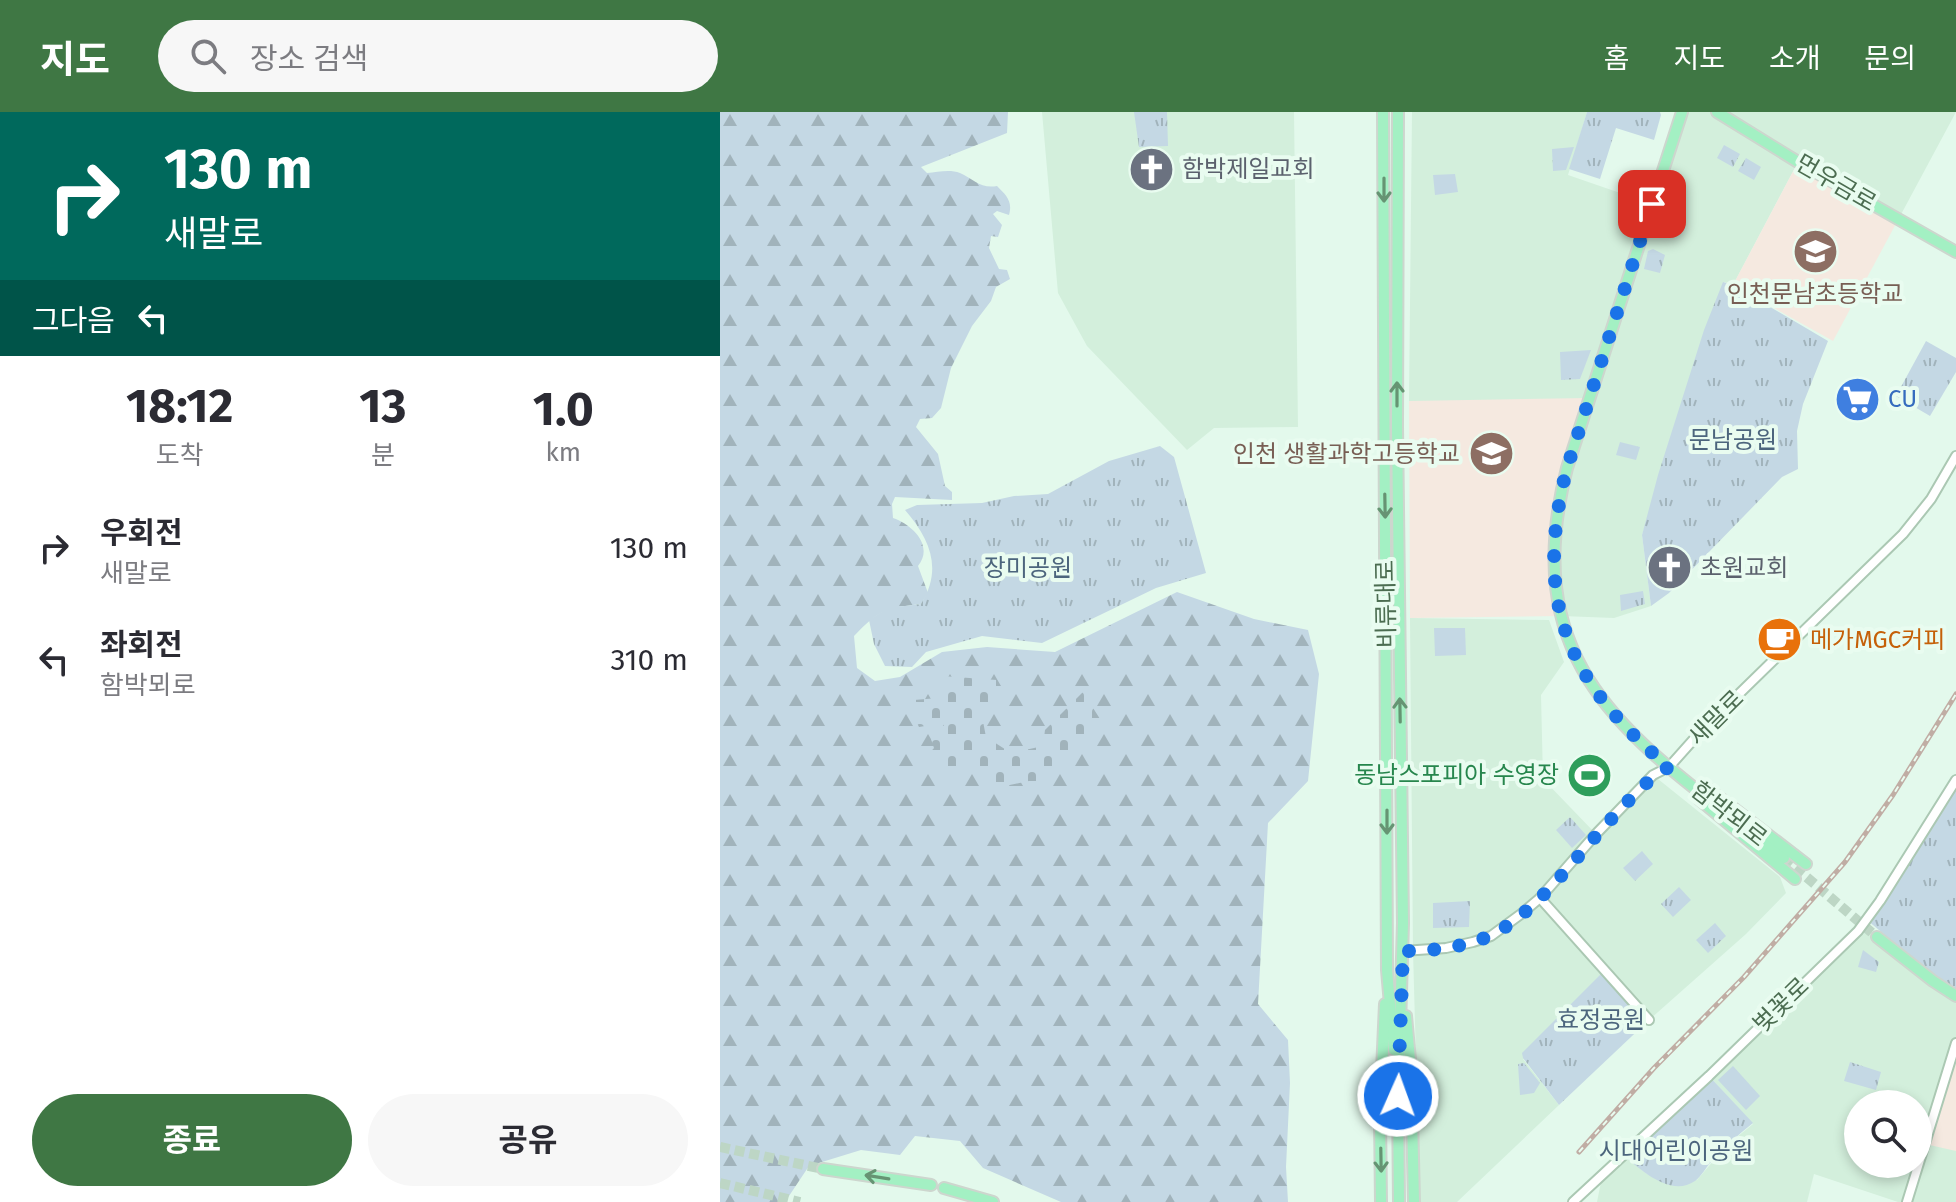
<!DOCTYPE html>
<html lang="ko">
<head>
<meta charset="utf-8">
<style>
  :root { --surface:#fff; --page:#f7f7f7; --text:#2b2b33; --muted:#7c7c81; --accent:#3f7744 }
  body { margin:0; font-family:"Fira Sans","Noto Sans KR",sans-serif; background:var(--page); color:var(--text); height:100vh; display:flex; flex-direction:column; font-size:30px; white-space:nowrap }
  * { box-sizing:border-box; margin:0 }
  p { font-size:26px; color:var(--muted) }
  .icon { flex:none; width:44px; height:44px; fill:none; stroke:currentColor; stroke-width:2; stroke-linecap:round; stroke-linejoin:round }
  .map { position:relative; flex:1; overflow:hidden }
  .drawer { display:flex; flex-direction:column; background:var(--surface); width:720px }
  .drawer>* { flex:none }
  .guide { background:#00695c; color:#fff; overflow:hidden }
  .tools { position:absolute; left:1124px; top:978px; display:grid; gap:16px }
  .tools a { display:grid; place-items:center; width:88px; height:88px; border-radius:50%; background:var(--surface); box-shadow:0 4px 12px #0003; font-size:40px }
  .pin { position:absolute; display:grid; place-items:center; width:68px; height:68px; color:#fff; margin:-34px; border-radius:16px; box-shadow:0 4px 12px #0006 }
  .me { position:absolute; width:88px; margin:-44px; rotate:2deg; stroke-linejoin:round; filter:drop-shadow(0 0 6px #0008) }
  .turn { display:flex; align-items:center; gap:28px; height:168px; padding:0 32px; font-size:36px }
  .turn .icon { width:104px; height:104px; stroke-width:2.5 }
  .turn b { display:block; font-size:56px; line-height:68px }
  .then { display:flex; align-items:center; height:76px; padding:0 32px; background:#0003; gap:16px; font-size:30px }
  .eta { display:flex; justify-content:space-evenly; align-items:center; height:136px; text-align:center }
  .eta b { font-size:48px; font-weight:700; line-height:56px }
  .action { display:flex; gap:16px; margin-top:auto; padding:16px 32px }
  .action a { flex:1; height:92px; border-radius:48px; background:var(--accent); color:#fff; font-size:32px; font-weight:700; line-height:92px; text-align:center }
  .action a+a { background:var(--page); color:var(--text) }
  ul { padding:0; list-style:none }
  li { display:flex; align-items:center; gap:24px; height:112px; padding:0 32px }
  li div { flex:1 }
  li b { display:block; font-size:30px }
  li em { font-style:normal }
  header { display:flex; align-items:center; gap:48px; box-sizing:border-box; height:112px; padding:0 40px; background:var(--accent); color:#fff }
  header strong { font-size:38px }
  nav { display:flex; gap:44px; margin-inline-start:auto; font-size:28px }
  .search { width:560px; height:72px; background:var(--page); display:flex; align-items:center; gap:20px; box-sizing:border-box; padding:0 28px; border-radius:44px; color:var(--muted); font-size:30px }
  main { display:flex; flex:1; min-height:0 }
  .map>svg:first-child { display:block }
</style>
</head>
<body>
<header>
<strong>지도</strong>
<div class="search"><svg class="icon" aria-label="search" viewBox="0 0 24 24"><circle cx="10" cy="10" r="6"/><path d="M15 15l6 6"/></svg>장소 검색</div>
<nav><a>홈</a><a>지도</a><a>소개</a><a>문의</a></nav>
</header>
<main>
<section class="drawer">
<div class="guide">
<div class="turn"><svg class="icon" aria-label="right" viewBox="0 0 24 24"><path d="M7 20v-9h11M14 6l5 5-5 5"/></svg><div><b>130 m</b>새말로</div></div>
<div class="then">그다음<svg class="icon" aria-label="left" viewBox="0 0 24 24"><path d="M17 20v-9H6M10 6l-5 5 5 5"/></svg></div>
</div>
<div class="eta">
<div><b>18:12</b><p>도착</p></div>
<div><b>13</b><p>분</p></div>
<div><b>1.0</b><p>km</p></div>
</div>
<ul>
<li><svg class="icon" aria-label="right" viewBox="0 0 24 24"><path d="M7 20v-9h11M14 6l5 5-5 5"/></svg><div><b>우회전</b><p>새말로</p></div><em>130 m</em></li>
<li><svg class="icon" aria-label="left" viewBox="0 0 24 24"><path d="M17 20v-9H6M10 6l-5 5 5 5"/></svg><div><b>좌회전</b><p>함박뫼로</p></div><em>310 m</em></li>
</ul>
<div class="action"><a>종료</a><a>공유</a></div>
</section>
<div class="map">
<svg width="1236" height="1090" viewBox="0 0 1236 1090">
  <defs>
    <pattern id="forest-firs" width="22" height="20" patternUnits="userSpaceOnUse" patternTransform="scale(2)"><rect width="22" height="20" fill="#c4d8e4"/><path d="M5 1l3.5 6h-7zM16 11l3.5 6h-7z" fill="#a1b3bb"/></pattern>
    <pattern id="cemetery-stones" width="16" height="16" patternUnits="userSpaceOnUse" patternTransform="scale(2)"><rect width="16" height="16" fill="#c4d8e4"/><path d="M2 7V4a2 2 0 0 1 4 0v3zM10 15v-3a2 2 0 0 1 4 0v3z" fill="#a1b3bb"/></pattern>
    <pattern id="park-tufts" width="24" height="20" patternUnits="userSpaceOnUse" patternTransform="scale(2)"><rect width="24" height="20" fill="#c4d8e4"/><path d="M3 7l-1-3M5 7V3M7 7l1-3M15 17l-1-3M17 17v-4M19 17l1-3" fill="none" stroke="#a1b3bb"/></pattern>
  </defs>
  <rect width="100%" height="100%" fill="#e3f9ec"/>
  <g fill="#d3efdc" fill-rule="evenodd">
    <polygon points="322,0 574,0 578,315 494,316 467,338 367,234 338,181"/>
    <polygon points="692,0 867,0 848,63 932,92 962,0 1236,0 1178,108 1078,50 1013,173 1004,170 922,423 931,494 894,506 842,504 689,289"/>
    <polygon points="690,506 829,508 844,550 821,583 823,667 876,722 933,663 1060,765 1066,781 1026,822 929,908 803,947 839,993 737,1090 700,1090 693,839"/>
    <path d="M1143 813 1236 884V1090H1178L1094 1062 1087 1090H877L883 1060 902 1042 927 1062 977 1068 1006 1034 1033 1012 989 964ZM1138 992H1198V1052H1138Z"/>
  </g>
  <g fill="#f5e9e0">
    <polygon points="1078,50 1178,108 1113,229 1013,173"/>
    <polygon points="869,286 837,395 842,504 690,506 689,289"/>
    <polygon points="1236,931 1236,1039 1205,1032"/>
  </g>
  <g fill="#c4d8e4">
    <polygon points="714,516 745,516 746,543 715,544"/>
    <polygon points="1013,954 1040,984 1026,998 998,968"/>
  </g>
  <path fill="url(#forest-firs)" d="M0 0H288L287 21 201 55 207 61C218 60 230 57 240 61 253 67 261 77 277 74 286 83 293 89 289 103L277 99 273 102 282 113 278 125 271 124 269 136 279 157 287 158 290 167 276 175 271 189 252 214 231 256 221 296 212 306 200 307 196 315 218 342 225 374 232 380V388L175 385 172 392 173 406C193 413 214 434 198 454L208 481 201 492C166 496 159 498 134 524L137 556 155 569 180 565 222 540 267 535 335 540 457 480 534 507 588 518 599 562 588 669 548 711 538 892 568 928 570 971 566 1055 568 1090H341L263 1056 240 1029 195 1024 180 1043 141 1038 89 1054 65 1090H0Z"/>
  <polygon fill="url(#cemetery-stones)" points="222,564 277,568 281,589 261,599 266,625 291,641 323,634 325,618 363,580 380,607 368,637 340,646 327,669 309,669 280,675 250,657 212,656 207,644 214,636 211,627 225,617 223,611 199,615 191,599 194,588 218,586"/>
  <g fill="url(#park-tufts)">
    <polygon points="414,0 447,0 448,34 419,35"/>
    <polygon points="867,0 940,0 941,3 934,28 896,16 880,67 849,57"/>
    <polygon points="1004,33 1020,42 1013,55 997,46"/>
    <polygon points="854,35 846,58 833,59 832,37"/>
    <polygon points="1026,46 1041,55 1034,68 1018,59"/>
    <polygon points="735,62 738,80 715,83 713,63"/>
    <polygon points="933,137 945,143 940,161 924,157 928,139"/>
    <polygon points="1003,170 1013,173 1108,229 1083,292 1077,319 1078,357 1062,365 949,481 931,494 922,423 938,363 984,218"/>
    <polygon points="1206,229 1236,246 1236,260 1210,304 1176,284"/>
    <polygon points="871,238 860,267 841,268 840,240"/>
    <polygon points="900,330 920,335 916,348 896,343"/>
    <path d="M440 334 454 345 486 461 436 476 322 531 262 524 206 540 192 555 165 554 154 532 149 508 168 496 201 492C223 457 210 427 185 398L197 393 262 391 294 384 328 382 389 349Z"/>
    <polygon points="923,479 925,492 901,499 900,483"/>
    <polygon points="1236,668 1236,878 1215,865 1147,808"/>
    <polygon points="850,705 866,723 852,736 836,718"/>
    <polygon points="922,739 933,752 915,769 903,756"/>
    <polygon points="959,775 971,788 953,805 941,792"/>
    <polygon points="750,789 749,815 713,816 713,791"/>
    <polygon points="995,811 1006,824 988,841 976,828"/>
    <polygon points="1143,838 1159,850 1156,860 1138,855"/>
    <polygon points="884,859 929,908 839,993 803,946 802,941"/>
    <polygon points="1130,950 1161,960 1156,978 1124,969"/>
    <polygon points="804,951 820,971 814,981 800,983 798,952"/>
    <path d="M989 964 1033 1011C1018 1023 1004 1035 991 1050 986 1055 981 1065 975 1069 950 1086 920 1057 902 1042Z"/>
  </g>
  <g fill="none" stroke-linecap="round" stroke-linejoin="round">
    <g stroke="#bdd6c5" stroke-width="10" stroke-dasharray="10 5" stroke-linecap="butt">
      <polyline points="1064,746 1157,825"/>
      <polyline points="0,1035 103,1057"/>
      <polyline points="0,1071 80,1090"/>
    </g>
    <defs>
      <g id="minor">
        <polyline points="820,786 929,908"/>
        <polyline points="683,839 726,836 753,830 771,824 801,802 820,786 876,722 933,663 949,655 982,618 1183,422 1211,387 1236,344"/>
        <polyline points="853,1090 989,964 1138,819 1160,789 1236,668"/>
        <polyline points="1187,1090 1236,931"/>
      </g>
      <g id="major">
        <polyline points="663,0 667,858 674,938"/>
        <polyline points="678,0 677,314 683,811 678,984 679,1090"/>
        <path d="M962 0 847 356C793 565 922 633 1064 746"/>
        <polyline points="997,0 1078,50 1236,140"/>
        <polyline points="986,675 1086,752"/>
        <polyline points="979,687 1075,767"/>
        <polyline points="1157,825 1213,869 1236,884"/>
        <polyline points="686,904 691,959 694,1090"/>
        <polyline points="103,1057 211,1073"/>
        <polyline points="224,1076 273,1090"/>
        <polyline points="661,1090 660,1004 665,892"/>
      </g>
    </defs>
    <use href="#minor" stroke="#abc8b3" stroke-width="12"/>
    <use href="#major" stroke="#cdd6ce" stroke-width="14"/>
    <use href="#minor" stroke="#fff" stroke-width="8"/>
    <use href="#major" stroke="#a3f0c3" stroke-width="10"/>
    <defs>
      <polyline id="rail" points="859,1040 934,956 1024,865 1125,750 1173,683 1236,582"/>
    </defs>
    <use href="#rail" stroke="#c0ada4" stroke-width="5"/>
    <use href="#rail" stroke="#e9fcf0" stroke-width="2" stroke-dasharray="6" stroke-linecap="butt"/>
  </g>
  <defs><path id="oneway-shaft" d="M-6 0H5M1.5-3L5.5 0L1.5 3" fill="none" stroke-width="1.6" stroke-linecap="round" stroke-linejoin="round" transform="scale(2)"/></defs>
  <g stroke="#669473">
    <use href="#oneway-shaft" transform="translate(664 78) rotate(90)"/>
    <use href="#oneway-shaft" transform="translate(677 282) rotate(-90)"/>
    <use href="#oneway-shaft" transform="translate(665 394) rotate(89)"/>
    <use href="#oneway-shaft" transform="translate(680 598) rotate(-91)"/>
    <use href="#oneway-shaft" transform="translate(667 710) rotate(90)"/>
    <use href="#oneway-shaft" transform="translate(661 1048) rotate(89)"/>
    <use href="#oneway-shaft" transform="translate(157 1065) rotate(-171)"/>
  </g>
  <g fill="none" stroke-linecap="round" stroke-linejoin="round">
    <path stroke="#1a73e8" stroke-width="14" stroke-dasharray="0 25.2" d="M678 984 683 839C710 839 741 836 767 825 816 804 861 737 899 699 915 682 929 666 949 655 846 570 813 487 847 356L932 92"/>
  </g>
  <defs>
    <symbol id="church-disc" viewBox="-11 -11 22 22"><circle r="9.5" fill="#6b7280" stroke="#e9fcf0"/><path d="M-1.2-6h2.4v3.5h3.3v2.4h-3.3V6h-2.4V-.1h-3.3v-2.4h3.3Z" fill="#fff"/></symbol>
    <symbol id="school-disc" viewBox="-11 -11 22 22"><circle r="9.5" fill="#8d6e63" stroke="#e9fcf0"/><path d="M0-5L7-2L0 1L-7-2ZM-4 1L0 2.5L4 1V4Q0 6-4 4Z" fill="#fff"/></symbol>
    <symbol id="supermarket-disc" viewBox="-11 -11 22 22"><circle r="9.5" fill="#3f7fe0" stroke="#e9fcf0"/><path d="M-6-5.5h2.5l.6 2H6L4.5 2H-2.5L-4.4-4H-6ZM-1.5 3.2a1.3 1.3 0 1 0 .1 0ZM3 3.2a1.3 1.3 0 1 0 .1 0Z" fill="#fff"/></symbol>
    <symbol id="cafe-disc" viewBox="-11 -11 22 22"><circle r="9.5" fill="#e8710a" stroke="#e9fcf0"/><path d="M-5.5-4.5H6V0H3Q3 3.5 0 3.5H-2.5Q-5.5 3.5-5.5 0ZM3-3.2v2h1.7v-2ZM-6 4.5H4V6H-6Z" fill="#fff"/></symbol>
    <symbol id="stadium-disc" viewBox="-11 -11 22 22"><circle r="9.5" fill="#2e9e5b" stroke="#e9fcf0"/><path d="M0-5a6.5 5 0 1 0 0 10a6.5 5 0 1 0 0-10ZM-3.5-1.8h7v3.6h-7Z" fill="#fff"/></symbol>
  </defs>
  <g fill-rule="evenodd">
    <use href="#church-disc" x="406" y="32" width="51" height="51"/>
    <use href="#school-disc" x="1070" y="114" width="51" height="51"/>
    <use href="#supermarket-disc" x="1112" y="262" width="51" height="51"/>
    <use href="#school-disc" x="746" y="316" width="51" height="51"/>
    <use href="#church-disc" x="924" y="430" width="51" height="51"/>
    <use href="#cafe-disc" x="1034" y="502" width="51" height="51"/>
    <use href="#stadium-disc" x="844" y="638" width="51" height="51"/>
  </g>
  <g text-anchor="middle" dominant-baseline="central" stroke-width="8" stroke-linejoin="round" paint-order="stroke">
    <g font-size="24" fill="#5b616d" stroke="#e9fcf0" text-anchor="start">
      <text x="462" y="57">함박제일교회</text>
      <text x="980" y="456">초원교회</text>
    </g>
    <g font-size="24" fill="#4c6d51" stroke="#e9fcf0">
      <text transform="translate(1116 71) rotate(30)">먼우금로</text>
      <text transform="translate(666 492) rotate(-91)">비류대로</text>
      <text transform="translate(996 606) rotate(-45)">새말로</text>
      <text transform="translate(1009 702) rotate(38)">함박뫼로</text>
      <text transform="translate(1061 893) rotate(-44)">벚꽃로</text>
    </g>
    <g font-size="24" fill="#785e54" stroke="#e9fcf0">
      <text x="1095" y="182">인천문남초등학교</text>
      <text x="740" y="342" text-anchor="end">인천 생활과학고등학교</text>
    </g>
    <g font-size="24" fill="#366cbe" stroke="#e9fcf0" text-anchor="start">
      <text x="1168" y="287">CU</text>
    </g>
    <g font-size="24" fill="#4c657d" stroke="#e9fcf0">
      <text x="1013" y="328">문남공원</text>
      <text x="308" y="456">장미공원</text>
      <text x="881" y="908">효정공원</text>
      <text x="956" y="1039">시대어린이공원</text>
    </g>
    <g font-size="24" fill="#c56008" stroke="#e9fcf0" text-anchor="start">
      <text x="1090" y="528">메가MGC커피</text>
    </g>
    <g font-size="24" fill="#27864d" stroke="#e9fcf0" text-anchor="end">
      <text x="839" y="663">동남스포피아 수영장</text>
    </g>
  </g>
</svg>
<div class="tools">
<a><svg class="icon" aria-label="search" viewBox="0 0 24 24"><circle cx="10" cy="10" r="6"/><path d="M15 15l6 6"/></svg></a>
</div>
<div class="pin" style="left:932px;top:92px;background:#d93025"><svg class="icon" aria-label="arrive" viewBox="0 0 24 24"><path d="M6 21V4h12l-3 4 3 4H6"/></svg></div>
<svg class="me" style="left:678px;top:984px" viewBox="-20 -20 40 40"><circle r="17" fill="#1a73e8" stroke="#fff" stroke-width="3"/><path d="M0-11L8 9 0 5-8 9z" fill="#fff"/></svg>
</div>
</main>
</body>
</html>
